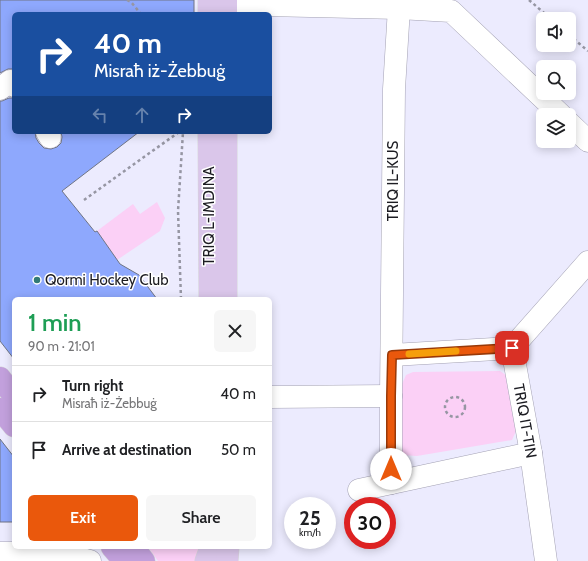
<!DOCTYPE html>
<html lang="en">
<head>
<meta charset="utf-8">
<style>
  :root { --surface:#fff; --page:#f6f6f6; --text:#202124; --muted:#757577; --line:#e0e0e0; --accent:#ea580c }
  body { margin:0; font-family:Cabin,sans-serif; background:var(--page); color:var(--text); height:100vh; display:flex; flex-direction:column; font-size:15px; white-space:nowrap }
  * { box-sizing:border-box; margin:0 }
  p { font-size:13px; color:var(--muted) }
  .icon { flex:none; width:22px; height:22px; fill:none; stroke:currentColor; stroke-width:2; stroke-linecap:round; stroke-linejoin:round }
  .map { position:relative; flex:1; overflow:hidden }
  .details { position:absolute; left:12px; top:297px; width:260px; height:252px; display:flex; flex-direction:column; background:var(--surface); border-radius:6px; box-shadow:0 2px 10px #0003 }
  .details>* { flex:none }
  .hud { position:absolute; left:12px; top:12px; width:260px; height:122px; border-radius:6px; box-shadow:0 2px 10px #0003; background:#1a4fa0; color:#fff; overflow:hidden }
  .fabs { position:absolute; left:536px; top:12px; display:grid; gap:8px }
  .fabs a { display:grid; place-items:center; width:40px; height:40px; border-radius:6px; background:var(--surface); box-shadow:0 2px 10px #0003; font-size:20px }
  .speed { position:absolute; left:284px; top:497px; display:flex; gap:8px; font-size:20px; font-weight:700; text-align:center }
  .speed>* { display:grid; place-content:center; width:52px; height:52px; border-radius:50%; background:var(--surface); box-shadow:0 2px 10px #0003; line-height:1 }
  .speed small { font-size:10px; font-weight:400 }
  .speed .limit { border:6px solid #d22; background:#fff; color:#111 }
  .pin { position:absolute; display:grid; place-items:center; width:34px; height:34px; color:#fff; margin:-17px; border-radius:8px; box-shadow:0 2px 6px #0006 }
  .me { position:absolute; width:44px; margin:-22px; rotate:0deg; stroke-linejoin:round; filter:drop-shadow(0 0 3px #0008) }
  .turn { display:flex; align-items:center; gap:14px; height:84px; padding:0 16px; font-size:18px }
  .turn .icon { width:52px; height:52px; stroke-width:2.5 }
  .turn b { display:block; font-size:28px; line-height:34px }
  .lanes { display:flex; align-items:center; height:38px; padding:0 16px; background:#0003; justify-content:center; gap:20px; direction:ltr }
  .lanes .off { opacity:.35 }
  .round { display:grid; place-items:center; flex:none; width:42px; height:42px; border-radius:6px; background:var(--page) }
  .headline { display:flex; align-items:center; justify-content:space-between; height:68px; padding:0 16px }
  h1 { font-size:24px; font-weight:600; line-height:30px; color:#1e9e55 }
  .button { display:flex; gap:8px; margin-top:auto; padding:8px 16px }
  .button a { flex:1; height:46px; border-radius:6px; background:var(--accent); color:#fff; font-size:16px; font-weight:600; line-height:46px; text-align:center }
  .button a+a { background:var(--page); color:var(--text) }
  ul { padding:0; list-style:none }
  li { display:flex; align-items:center; gap:12px; height:56px; padding:0 16px; border-top:1px solid var(--line) }
  li div { flex:1 }
  li b { display:block; font-size:15px }
  li em { font-style:normal }
  .map>svg:first-child { display:block }
</style>
</head>
<body>
<div class="map">
<svg width="588" height="561" viewBox="0 0 588 561">
  <rect width="100%" height="100%" fill="#ecebfe"/>
  <g fill="#fbd0f6">
    <polygon points="157,202 165,218 160,231 117,260 97,231 133,204 140,214"/>
    <polygon points="500,371 509,377 516,431 512,440 417,456 402,455 400,446 402,384 406,375 413,372"/>
    <polygon points="148,547 199,547 199,553 195,561 158,561"/>
  </g>
  <g fill="#8ea8fd" stroke="#707585">
    <polygon points="0,0 194,0 194,14 14,14 14,69 8,69 0,73"/>
    <polygon points="9,98 14,98 14,132 35,132 36,138 39,143 44,148 51,149 57,147 61,143 62,137 61,132 139,132 62,191 95,232 97,231 120,264 139,275 157,299 14,299 14,359 0,341 0,101 2,101"/>
    <polygon points="0,439 14,457 14,522 0,522"/>
  </g>
  <g fill="none" stroke-linecap="round" stroke-linejoin="round">
    <defs>
      <g id="minor">
        <polyline points="226,4 399,8 451,11 561,115"/>
        <polyline points="0,89 10,81 14,86"/>
        <polyline points="569,123 588,141"/>
        <polyline points="47,132 50,137"/>
        <polyline points="392,355 512,348"/>
        <polyline points="270,397 391,396"/>
        <polyline points="391,483 391,396 394,89 399,8"/>
        <polyline points="359,490 531,453"/>
        <polyline points="0,553 35,553 79,558 90,561"/>
        <polyline points="546,561 531,453 512,348 588,262"/>
      </g>
      <g id="major">
        <polyline points="226,0 226,14"/>
        <polyline points="209,14 209,0"/>
        <polyline points="209,132 210,299"/>
        <polyline points="226,299 226,132"/>
        <polyline points="206,561 211,547"/>
        <polyline points="227,561 228,547"/>
      </g>
      <g id="highway">
        <polyline points="0,378 14,396"/>
        <polyline points="0,409 14,426"/>
        <polyline points="112,547 124,561"/>
        <polyline points="133,547 144,561"/>
      </g>
    </defs>
    <use href="#minor" stroke="#a3a1b3" stroke-width="23"/>
    <use href="#major" stroke="#d6d6d7" stroke-width="23"/>
    <use href="#highway" stroke="#d6d6d7" stroke-width="23"/>
    <g stroke="#9696a3" stroke-width="2.5" stroke-dasharray="3 3" stroke-linecap="butt">
      <polyline points="127,0 131,2 141,14"/>
      <polyline points="529,0 551,19"/>
      <polyline points="569,35 588,51"/>
      <polyline points="84,200 179,132"/>
      <polyline points="181,299 178,211 183,132"/>
      <circle cx="455" cy="407" r="10"/>
    </g>
    <use href="#minor" stroke="#fff" stroke-width="22"/>
    <use href="#major" stroke="#dac6ea" stroke-width="22"/>
    <use href="#highway" stroke="#c2a0dc" stroke-width="22"/>
  </g>
  <g fill="none" stroke-linecap="round" stroke-linejoin="round">
    <defs>
      <polyline id="route" points="391,469 391,396 392,355 512,348"/>
    </defs>
    <use href="#route" stroke="#983908" stroke-width="10"/>
    <use href="#route" stroke="#ea580c" stroke-width="7"/>
    <polyline stroke="#f59e0b" stroke-width="7" points="409,354 456,351"/>
  </g>
  <circle fill="#327a76" stroke="#fff" stroke-width="1.5" cx="37" cy="280" r="4"/>
  <g text-anchor="middle" dominant-baseline="central" stroke-width="3" stroke-linejoin="round" paint-order="stroke">
    <g font-size="15" fill="#1c1c22" stroke="#fff">
      <text transform="translate(393 181) rotate(-90)">TRIQ IL-KUS</text>
      <text transform="translate(209 216) rotate(-90)">TRIQ L-IMDINA</text>
      <text transform="translate(525 421) rotate(80)">TRIQ IT-TIN</text>
    </g>
    <g font-size="15" fill="#1c1c22" stroke="#fff" text-anchor="start">
      <text x="45" y="280">Qormi Hockey Club</text>
    </g>
  </g>
</svg>
<div class="fabs">
<a><svg class="icon" aria-label="sound" viewBox="0 0 24 24"><path d="M4 9h4l5-4v14l-5-4H4zM17 9q2 3 0 6"/></svg></a>
<a><svg class="icon" aria-label="search" viewBox="0 0 24 24"><circle cx="10" cy="10" r="6"/><path d="M15 15l6 6"/></svg></a>
<a><svg class="icon" aria-label="layers" viewBox="0 0 24 24"><path d="M12 4l9 5-9 5-9-5zM3 14l9 5 9-5"/></svg></a>
</div>
<div class="speed"><div>25<small>km/h</small></div><div class="limit">30</div></div>
<div class="pin" style="left:512px;top:348px;background:#d93025"><svg class="icon" aria-label="arrive" viewBox="0 0 24 24"><path d="M6 21V4h12l-3 4 3 4H6"/></svg></div>
<svg class="me" style="left:391px;top:469px" viewBox="-20 -20 40 40"><circle r="19" fill="#fff"/><path d="M0-13L10 11 0 6-10 11z" fill="#ea580c"/></svg>
<div class="hud">
<div class="turn"><svg class="icon" aria-label="right" viewBox="0 0 24 24"><path d="M7 20v-9h11M14 6l5 5-5 5"/></svg><div><b>40 m</b>Misraħ iż-Żebbuġ</div></div>
<div class="lanes"><svg class="icon off" aria-label="left" viewBox="0 0 24 24"><path d="M17 20v-9H6M10 6l-5 5 5 5"/></svg><svg class="icon off" aria-label="ahead" viewBox="0 0 24 24"><path d="M12 20V5M6 11l6-6 6 6"/></svg><svg class="icon" aria-label="right" viewBox="0 0 24 24"><path d="M7 20v-9h11M14 6l5 5-5 5"/></svg></div>
</div>
<section class="details">
<div class="headline"><div><h1>1 min</h1><p>90 m · 21:01</p></div><a class="round"><svg class="icon" aria-label="close" viewBox="0 0 24 24"><path d="M6 6l12 12M18 6L6 18"/></svg></a></div>
<ul>
<li><svg class="icon" aria-label="right" viewBox="0 0 24 24"><path d="M7 20v-9h11M14 6l5 5-5 5"/></svg><div><b>Turn right</b><p>Misraħ iż-Żebbuġ</p></div><em>40 m</em></li>
<li><svg class="icon" aria-label="arrive" viewBox="0 0 24 24"><path d="M6 21V4h12l-3 4 3 4H6"/></svg><div><b>Arrive at destination</b></div><em>50 m</em></li>
</ul>
<div class="button"><a>Exit</a><a>Share</a></div>
</section>
</div>
</body>
</html>
